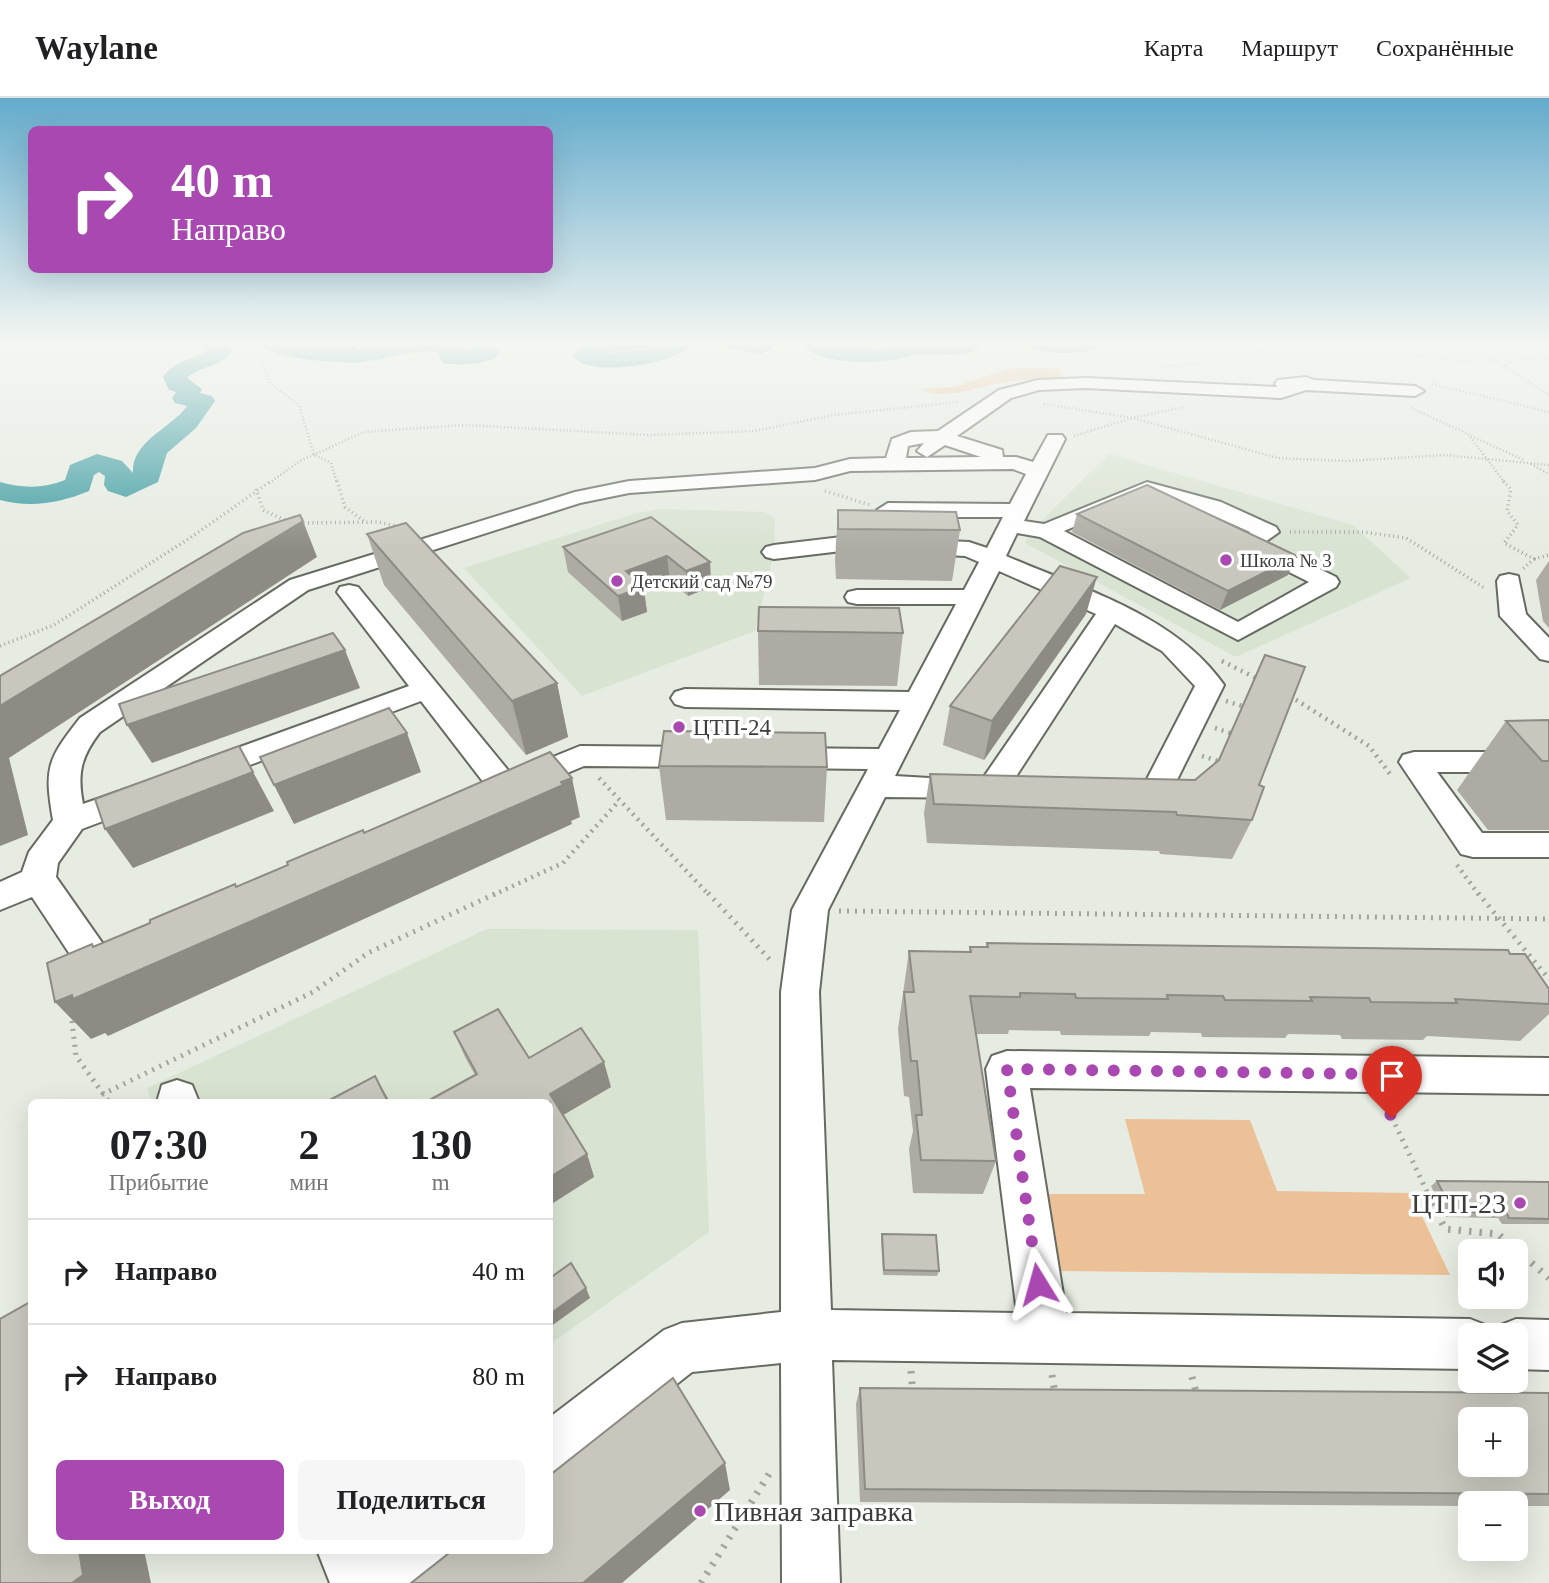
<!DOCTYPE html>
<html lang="ru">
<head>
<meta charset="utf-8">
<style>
  :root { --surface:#fff; --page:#f6f6f6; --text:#202124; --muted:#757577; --line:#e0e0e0; --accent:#a848b0 }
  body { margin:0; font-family:Georgia,serif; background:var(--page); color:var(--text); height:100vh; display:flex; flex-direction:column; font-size:26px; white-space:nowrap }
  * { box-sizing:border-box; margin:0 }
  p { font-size:23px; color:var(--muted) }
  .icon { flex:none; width:38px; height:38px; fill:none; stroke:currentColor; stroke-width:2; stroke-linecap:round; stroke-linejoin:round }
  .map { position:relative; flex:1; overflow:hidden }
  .side { position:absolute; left:28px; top:1001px; width:525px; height:455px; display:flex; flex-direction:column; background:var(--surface); border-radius:10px; box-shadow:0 7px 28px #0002 }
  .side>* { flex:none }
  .hud { position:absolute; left:28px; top:28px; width:525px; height:147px; border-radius:10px; box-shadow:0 7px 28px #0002; background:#a848b0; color:#fff; overflow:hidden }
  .controls { position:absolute; left:1458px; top:1141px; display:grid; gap:14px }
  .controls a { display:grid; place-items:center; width:70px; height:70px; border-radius:10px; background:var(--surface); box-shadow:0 7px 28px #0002; font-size:35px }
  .pin { position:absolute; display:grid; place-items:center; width:60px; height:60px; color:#fff; margin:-72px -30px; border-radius:50% 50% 50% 0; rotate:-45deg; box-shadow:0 0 7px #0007 }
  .pin .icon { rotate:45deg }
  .me { position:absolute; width:77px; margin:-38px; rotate:352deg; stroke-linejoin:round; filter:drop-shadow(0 0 5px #0008) }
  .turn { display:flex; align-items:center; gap:24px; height:147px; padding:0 28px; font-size:32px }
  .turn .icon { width:91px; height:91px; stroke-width:2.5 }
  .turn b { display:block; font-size:49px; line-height:60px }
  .eta { display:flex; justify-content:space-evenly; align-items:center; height:119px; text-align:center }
  .eta b { font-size:42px; font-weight:800; line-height:49px }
  .cta { display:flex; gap:14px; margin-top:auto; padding:14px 28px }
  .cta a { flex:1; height:80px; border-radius:10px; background:var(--accent); color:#fff; font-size:28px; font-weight:800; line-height:80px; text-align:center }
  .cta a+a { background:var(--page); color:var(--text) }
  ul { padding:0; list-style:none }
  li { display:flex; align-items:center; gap:21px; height:105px; padding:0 28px; border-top:2px solid var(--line) }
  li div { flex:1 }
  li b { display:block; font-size:26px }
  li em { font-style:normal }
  header { display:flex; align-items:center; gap:42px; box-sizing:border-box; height:98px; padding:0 35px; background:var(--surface); border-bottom:2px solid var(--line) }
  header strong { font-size:33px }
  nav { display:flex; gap:38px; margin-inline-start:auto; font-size:24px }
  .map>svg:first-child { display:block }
</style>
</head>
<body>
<header>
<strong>Waylane</strong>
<nav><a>Карта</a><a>Маршрут</a><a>Сохранённые</a></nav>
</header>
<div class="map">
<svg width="1549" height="1485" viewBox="0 0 1549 1485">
  <rect width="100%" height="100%" fill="#e6ece2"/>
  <g fill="#d9e3d2">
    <polygon points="1109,356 1353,427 1411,480 1236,559 1025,445 1033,431"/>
    <polygon points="661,411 765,414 775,421 774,454 755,533 582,598 464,470 636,415"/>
    <polygon points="487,831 698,832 709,1134 550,1246 550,1004 152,1004 147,990"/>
  </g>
  <g fill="#ecc197">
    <path d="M1011 270 1059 271 1062 280C1039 282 1013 281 990 287 968 292 940 302 919 291L954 289Z"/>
    <polygon points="1125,1021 1250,1022 1277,1093 1411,1095 1450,1177 1055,1173 1040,1096 1145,1096"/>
  </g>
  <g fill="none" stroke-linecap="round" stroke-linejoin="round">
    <g fill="#3f9da3" fill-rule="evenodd">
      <path d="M200 245H226L233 252C219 271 200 267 187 280L202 291 200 295 212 298 215 303 196 330 167 355 158 384 126 399 108 393 104 387 105 378 99 374 94 377 89 393C60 405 31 410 0 402V384C22 390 43 391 65 382L70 367 97 356 122 363 133 375C131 343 172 330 187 308L175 305 172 300 176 294 169 292 163 279C176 261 191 264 207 252Z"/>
      <path d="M258 245 323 249 327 245H351L358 251 381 245H463V252L470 251 474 245H497L494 249 500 255C492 267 456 268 443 265L436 253C409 252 387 261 361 264 344 266 269 261 258 245Z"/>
      <path d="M589 245H650L647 250 605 255C635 255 663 245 693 245 679 266 588 281 573 258L580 249Z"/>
      <polygon points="725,245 780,245 762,256 728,250"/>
      <path d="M801 245 880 251 906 245H983C969 266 931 251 910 258 887 266 817 269 801 245Z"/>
      <path d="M1027 245H1103C1094 258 1037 259 1027 245Z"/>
    </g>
    <defs>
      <g id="minor">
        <path d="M1306 279 1314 282 1415 288 1424 293 1415 298 1306 292 1281 300 1086 290 1039 292 1011 300 957 338 1002 352 1003 359H1016L1033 364 1048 337H1062L1065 341 1024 423 1044 426 1147 384 1221 404 1276 429 1279 434 1265 444 1336 479 1339 484 1336 489 1238 542 1040 439 1017 435 1006 458C1080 490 1176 517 1224 587L1170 696 1142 708 1114 704 1109 696 1114 688 1137 686 1147 681 1195 588 1162 553 1115 526 1002 700 991 703 980 700 885 699 828 812 819 894 831 1212 1017 1215 986 971 992 958 1007 953 1549 960V996L1030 990 1066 1215 1470 1221 1488 1228 1492 1237H1470V1271L832 1262 840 1485H782L781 1265 692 1274 569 1371 550 1379V1319L664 1232 682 1225 781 1214V894L792 812 868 671 782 670 771 667 767 660 771 653 782 650 879 651 900 612 685 609 675 606 671 600 675 594 685 591 909 594 956 506H857L848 504 845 499 848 494 857 492H964L979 464 965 458 850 452 774 461 766 459 762 454 766 449 774 447 850 438 969 444 987 450 1003 419H888L877 412 888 405 1010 406 1026 376 1013 371 850 373 815 382 629 395 580 405 308 492 100 634C81 659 77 675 83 706L140 686 151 689 156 697 151 705 82 731 58 765 56 779 103 846 118 841 131 845 137 856 131 867 96 880 83 876 32 799 0 812V784L22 774 29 754 53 722C44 670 47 662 80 620L290 482 575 394 629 383 815 370 850 361 886 360 892 341 911 334 938 333 999 292 1038 282 1086 280 1278 289 1275 286 1278 282ZM924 345 917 353 927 359 945 347 981 359 906 360 908 348ZM1148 397 1205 414 1250 434 1235 444 1239 449 1309 484 1238 524 1064 433ZM999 473 1096 516 981 683 895 678Z"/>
        <polygon points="1509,476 1518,478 1526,516 1549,540 1549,563 1540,561 1500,518 1497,483 1500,478"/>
        <polygon points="349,487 358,489 511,676 580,648 704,649 715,652 719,659 715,666 704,669 584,668 505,701 494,698 421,603 215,680 204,683 193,680 189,673 193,666 409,588 337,494 340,489"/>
        <polygon points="1414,654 1549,654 1549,674 1437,674 1482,735 1549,735 1549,759 1473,759 1461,756 1399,664 1403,657"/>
        <polygon points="177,982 192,987 199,1004 157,1004 162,987"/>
        <polygon points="1516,1221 1549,1222 1549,1272 1516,1271 1516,1237 1494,1237 1498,1228"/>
        <polygon points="317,1452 448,1452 439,1472 423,1485 330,1485"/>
      </g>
    </defs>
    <use href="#minor" stroke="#666b62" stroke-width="4"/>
    <g stroke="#a0a59d" stroke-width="2.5" stroke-dasharray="1 2.5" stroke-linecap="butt">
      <polyline points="254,245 270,285 299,307 314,357 331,365 337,385"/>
      <polyline points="1340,245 1458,264 1498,263"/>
      <polyline points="1469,245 1549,297"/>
      <polyline points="1529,245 1549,253"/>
      <polyline points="1239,258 1303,245"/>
      <polyline points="1313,262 1302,250 1315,245"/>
      <polyline points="1504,267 1523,261 1549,260"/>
      <polyline points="1160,269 1211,264"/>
      <polyline points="1432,286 1549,314"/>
      <polyline points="1044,306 1132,320 1278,360 1346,363 1445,357 1549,367"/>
      <polyline points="1411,310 1468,336 1505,385"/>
      <polyline points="1074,338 1132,320 1184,309"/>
      <polyline points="1471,338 1524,362"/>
      <polyline points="1531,366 1549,376"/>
      <polyline points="269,385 300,363 364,334 464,327 649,337 754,333 834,317 958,304"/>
    </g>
    <g stroke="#a0a59d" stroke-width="3.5" stroke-dasharray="1 3.5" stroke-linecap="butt">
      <polyline points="337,383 345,409 366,425"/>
      <polyline points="1503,383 1511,391 1507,413 1518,427 1504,445 1534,461 1523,471"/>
      <polyline points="256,391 263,412 287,423"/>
      <polyline points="825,393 870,407"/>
      <polyline points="299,425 378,424 400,429"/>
      <polyline points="1290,434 1363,434 1406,440 1486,491"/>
      <polyline points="1534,461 1549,457"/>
      <polyline points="0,548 54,527 190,440 271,383"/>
      <polyline points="1222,563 1226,565"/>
    </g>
    <g stroke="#a0a59d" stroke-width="4.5" stroke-dasharray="2 5" stroke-linecap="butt">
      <polyline points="1222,563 1258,581"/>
      <polyline points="1290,598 1369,648 1390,676"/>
      <polyline points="1226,603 1242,608"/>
      <polyline points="1215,630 1230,635"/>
      <polyline points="1202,658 1218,663"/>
      <polyline points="599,680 709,797"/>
      <polyline points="1457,767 1479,797"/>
      <polyline points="493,797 563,765 619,703"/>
    </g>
    <g stroke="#a0a59d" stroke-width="5" stroke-dasharray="2 6" stroke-linecap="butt">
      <polyline points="708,795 773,865"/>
      <polyline points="1478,795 1549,881"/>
      <polyline points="839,813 1549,821"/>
      <polyline points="71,915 76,958 109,1004"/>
      <polyline points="101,1004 101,997 313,894 368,855 497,795"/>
      <polyline points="1385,1005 1429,1098"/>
    </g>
    <g stroke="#a0a59d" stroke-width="7" stroke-dasharray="2.5 8" stroke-linecap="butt">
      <polyline points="1428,1096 1445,1131 1498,1136 1549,1180"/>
      <polyline points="911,1273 913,1296"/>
      <polyline points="1052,1277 1055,1296"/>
      <polyline points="1192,1279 1197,1298"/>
      <polyline points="1474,1283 1481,1297"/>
      <polyline points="701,1485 769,1376"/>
    </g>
    <use href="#minor" fill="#fff" fill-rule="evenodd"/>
  </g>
  <g fill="#adaba3">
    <polygon points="838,412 960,432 952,483 836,481 835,462"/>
    <polygon points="1077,416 1288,477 1220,512 1072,434"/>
    <polygon points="651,419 710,464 711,489 688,498 670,483 644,493 647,514 622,523 568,474 563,449"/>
    <polygon points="367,436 557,585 568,639 526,657 384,487"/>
    <polygon points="1549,463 1549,530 1543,523 1536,482"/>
    <polygon points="1086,516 984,662 943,647 950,608"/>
    <polygon points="758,533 903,535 897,588 759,587"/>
    <polygon points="1549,622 1549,732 1488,732 1457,692 1506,623"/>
    <polygon points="659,668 827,669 824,724 666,722"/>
    <polygon points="930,676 1259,687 1252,722 1232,761 1160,756 1159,753 927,745 924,715"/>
    <polygon points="987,845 1510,856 1549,891 1549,916 1520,943 1427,938 1423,942 1342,941 1340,937 1288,936 1285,940 1202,939 1201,935 1151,934 1149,938 1061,937 1060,933 1009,932 1008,936 976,936 996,1063 983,1096 913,1095 909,1051 913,1033 909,999 904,998 898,931 909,853 969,854 970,849 986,849"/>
    <polygon points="454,934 611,989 563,1017 587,1056 594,1079 550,1004 475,977 465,959"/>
    <polygon points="1437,1083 1549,1084 1549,1126 1502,1126 1498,1120 1446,1119 1431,1088"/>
    <polygon points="882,1136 939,1173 937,1178 883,1177 881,1141"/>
    <polygon points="860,1290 1549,1295 1549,1408 1516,1408 1516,1405 1470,1405 1470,1408 860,1404 856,1306"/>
  </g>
  <g fill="#8d8b84">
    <polygon points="303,423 317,459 9,660 28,737 0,748 0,608"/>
    <polygon points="667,458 670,483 644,493 647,514 622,523 618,498 626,473"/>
    <polygon points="1297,458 1288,477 1220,512 1228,493"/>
    <polygon points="710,464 711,489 688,498 686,473"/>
    <polygon points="1097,479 1086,516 984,662 992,623"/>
    <polygon points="345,552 360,590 152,665 127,627"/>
    <polygon points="557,585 568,639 526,657 512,603"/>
    <polygon points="407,635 421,674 294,726 274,687"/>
    <polygon points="239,648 274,713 133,770 105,731"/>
    <polygon points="572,680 580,719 571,723 572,726 108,938 105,935 91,941 55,904 93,849 92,846 121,880 257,821"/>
    <polygon points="604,964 611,989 558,1020 550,996"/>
    <polygon points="375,978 390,1004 388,1004"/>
    <polygon points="587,1056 594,1079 550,1107 550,1079"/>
    <polygon points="586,1190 590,1200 550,1229 550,1216"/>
    <polygon points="725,1365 730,1392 622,1485 583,1485"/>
    <polygon points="79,1452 144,1452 151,1485 72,1485"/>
  </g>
  <g fill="#c9c7bd" stroke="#8d8b84" stroke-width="2" fill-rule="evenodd">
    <polygon points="1147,387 1297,458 1228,493 1077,416"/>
    <polygon points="838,412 956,414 960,432 838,431"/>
    <polygon points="300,417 303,423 0,608 0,578 243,435"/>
    <polygon points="651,419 710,464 686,473 667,458 626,473 644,489 618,498 563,449"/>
    <polygon points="406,425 557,585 512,603 367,436"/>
    <polygon points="1060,468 1097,479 992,623 950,608"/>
    <polygon points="759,509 899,510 903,535 758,533"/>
    <polygon points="333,535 345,552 127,627 119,606"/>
    <polygon points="1265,557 1305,569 1259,687 1264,689 1252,722 1177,717 1176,714 934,706 930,676 1195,682 1219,662"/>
    <polygon points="389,610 407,635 274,687 260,659"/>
    <polygon points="1549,622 1549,663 1542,663 1506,623"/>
    <polygon points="664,633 825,635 827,669 659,668"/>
    <polygon points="239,648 253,674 105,731 95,701"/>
    <polygon points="550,654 572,680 561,684 563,687 73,901 72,897 55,904 47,865 92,846 93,849 150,825 150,822 235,786 236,789 288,767 287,764 363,732 364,735"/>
    <polygon points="987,845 1508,852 1510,856 1525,856 1549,891 1549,906 1455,901 1457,905 1371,904 1369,900 1310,899 1312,903 1225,902 1223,898 1167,897 1168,901 1076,900 1075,896 1020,895 1020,899 970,898 996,1063 921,1062 916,1017 922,1017 917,963 911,963 904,894 914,894 909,853 971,854 970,849 988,849"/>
    <polygon points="498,911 529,960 581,930 604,964 550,996 587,1056 550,1079 550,1004 426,1004 477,976 454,934"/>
    <polygon points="375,978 388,1004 326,1004"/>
    <polygon points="1437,1083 1549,1084 1549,1121 1509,1120 1506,1114 1453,1114"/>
    <polygon points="882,1136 936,1137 939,1173 884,1172"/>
    <polygon points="571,1165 586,1190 550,1216 550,1180"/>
    <polygon points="32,1203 32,1452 79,1452 83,1477 72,1485 0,1485 0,1221"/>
    <polygon points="673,1280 725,1365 583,1485 411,1485 453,1452 550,1452 550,1377"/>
    <path d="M860 1290 1549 1295V1396L865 1391ZM1470 1321H1516V1367H1470Z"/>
  </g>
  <linearGradient id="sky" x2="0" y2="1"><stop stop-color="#64abcc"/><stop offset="0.54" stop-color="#f4f6f2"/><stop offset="1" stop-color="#f4f6f2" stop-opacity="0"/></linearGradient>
  <rect width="1549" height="453" fill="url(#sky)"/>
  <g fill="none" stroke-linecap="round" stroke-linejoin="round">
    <polyline stroke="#a848b0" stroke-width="12" stroke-dasharray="0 21.6" points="1038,1186 1007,971 1371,976 1392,1020"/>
  </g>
  <g fill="#a848b0" stroke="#fff" stroke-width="2.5">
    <circle cx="1226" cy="462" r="7"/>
    <circle cx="617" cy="483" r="7"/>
    <circle cx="679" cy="629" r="7"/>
    <circle cx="1520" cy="1105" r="7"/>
    <circle cx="700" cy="1413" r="7"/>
  </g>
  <g text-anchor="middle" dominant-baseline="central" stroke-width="7" stroke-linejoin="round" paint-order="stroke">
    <g font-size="19" fill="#3a3d39" stroke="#fff" text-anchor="start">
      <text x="1240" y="462">Школа № 3</text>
      <text x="631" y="483">Детский сад №79</text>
    </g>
    <g font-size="23" fill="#3a3d39" stroke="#fff" text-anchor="start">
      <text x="693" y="629">ЦТП-24</text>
    </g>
    <g font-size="28" fill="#3a3d39" stroke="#fff" text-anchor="end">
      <text x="1506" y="1105">ЦТП-23</text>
      <text x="714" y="1413" text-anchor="start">Пивная заправка</text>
    </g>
  </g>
</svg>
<div class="controls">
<a><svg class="icon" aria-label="sound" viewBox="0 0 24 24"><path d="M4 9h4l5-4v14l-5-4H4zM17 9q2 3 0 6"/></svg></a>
<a><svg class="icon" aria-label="layers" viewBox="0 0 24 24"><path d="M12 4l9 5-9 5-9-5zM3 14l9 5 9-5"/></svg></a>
<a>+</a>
<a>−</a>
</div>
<div class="pin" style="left:1392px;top:1020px;background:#d93025"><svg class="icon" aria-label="arrive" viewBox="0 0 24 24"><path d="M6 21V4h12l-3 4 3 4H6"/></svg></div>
<svg class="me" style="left:1038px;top:1186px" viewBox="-20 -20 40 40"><path d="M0-17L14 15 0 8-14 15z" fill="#a848b0" stroke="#fff" stroke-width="4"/></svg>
<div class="hud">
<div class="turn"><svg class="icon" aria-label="right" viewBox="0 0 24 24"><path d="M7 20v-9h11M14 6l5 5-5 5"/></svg><div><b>40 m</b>Направо</div></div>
</div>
<section class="side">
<div class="eta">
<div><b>07:30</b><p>Прибытие</p></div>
<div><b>2</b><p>мин</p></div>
<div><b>130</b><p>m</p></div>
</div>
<ul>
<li><svg class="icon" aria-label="right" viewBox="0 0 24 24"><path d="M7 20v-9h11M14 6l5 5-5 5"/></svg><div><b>Направо</b></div><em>40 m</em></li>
<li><svg class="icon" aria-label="right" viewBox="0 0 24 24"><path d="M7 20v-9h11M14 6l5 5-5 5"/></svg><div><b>Направо</b></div><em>80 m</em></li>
</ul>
<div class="cta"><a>Выход</a><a>Поделиться</a></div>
</section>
</div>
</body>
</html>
